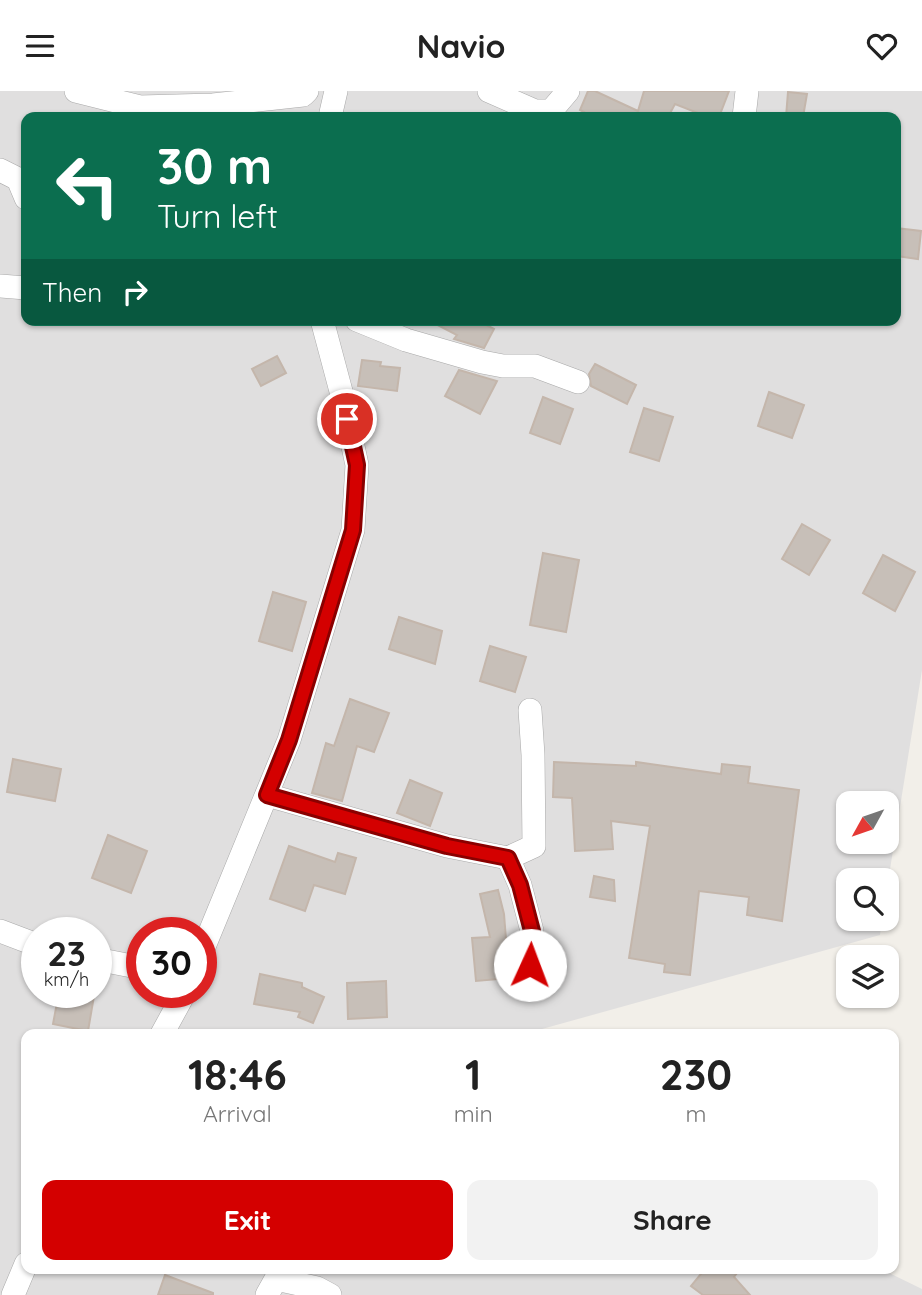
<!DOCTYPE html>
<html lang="en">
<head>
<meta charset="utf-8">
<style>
  :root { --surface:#fff; --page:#f2f2f2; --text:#222; --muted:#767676; --accent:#d40000 }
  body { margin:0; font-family:Quicksand,sans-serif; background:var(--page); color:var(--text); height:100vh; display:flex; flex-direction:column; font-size:26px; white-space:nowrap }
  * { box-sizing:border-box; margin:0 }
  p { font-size:23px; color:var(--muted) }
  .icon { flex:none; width:38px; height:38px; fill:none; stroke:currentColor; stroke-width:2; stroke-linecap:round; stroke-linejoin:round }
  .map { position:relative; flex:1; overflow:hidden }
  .drawer { position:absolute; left:21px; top:938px; width:878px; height:245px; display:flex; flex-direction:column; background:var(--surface); border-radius:14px; box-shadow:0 2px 5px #0004 }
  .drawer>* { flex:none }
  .hud { position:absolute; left:21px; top:21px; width:880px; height:214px; border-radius:14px; box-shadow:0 2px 5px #0004; background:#0b6e4f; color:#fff; overflow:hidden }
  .needle { width:46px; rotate:230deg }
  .buttons { position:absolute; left:836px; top:700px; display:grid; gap:14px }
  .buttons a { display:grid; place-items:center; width:63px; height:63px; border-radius:14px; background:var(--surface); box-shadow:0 2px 5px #0004; font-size:35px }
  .speed { position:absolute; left:21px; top:826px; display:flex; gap:14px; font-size:35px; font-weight:700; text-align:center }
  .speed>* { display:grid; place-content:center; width:91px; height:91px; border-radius:50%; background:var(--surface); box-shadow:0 2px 5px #0004; line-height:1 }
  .speed small { font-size:18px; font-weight:400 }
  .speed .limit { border:10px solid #d22; background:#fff; color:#111 }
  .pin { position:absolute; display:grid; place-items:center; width:60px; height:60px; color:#fff; margin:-30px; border:4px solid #fff; border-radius:50%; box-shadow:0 2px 7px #0007 }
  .me { position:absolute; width:77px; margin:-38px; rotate:2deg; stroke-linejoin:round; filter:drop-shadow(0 0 5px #0008) }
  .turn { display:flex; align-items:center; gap:24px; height:147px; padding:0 21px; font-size:32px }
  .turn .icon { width:91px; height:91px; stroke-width:2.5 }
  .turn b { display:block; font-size:49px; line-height:60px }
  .then { display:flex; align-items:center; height:66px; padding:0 21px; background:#0003; gap:14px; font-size:26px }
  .eta { display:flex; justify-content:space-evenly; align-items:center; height:119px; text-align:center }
  .eta b { font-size:42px; font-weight:800; line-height:49px }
  .cta { display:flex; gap:14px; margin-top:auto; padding:14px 21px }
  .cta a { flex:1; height:80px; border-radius:14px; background:var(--accent); color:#fff; font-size:28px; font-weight:800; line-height:80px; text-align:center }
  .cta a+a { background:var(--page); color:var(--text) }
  header { display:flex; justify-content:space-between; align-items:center; height:91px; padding:0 21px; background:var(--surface); font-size:32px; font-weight:800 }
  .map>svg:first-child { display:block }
</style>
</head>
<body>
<header><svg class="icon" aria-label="menu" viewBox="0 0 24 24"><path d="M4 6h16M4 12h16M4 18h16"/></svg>Navio<svg class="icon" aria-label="heart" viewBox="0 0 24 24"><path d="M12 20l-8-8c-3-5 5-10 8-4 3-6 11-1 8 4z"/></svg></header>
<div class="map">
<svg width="922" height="1204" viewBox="0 0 922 1204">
  <rect width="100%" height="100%" fill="#f2efe9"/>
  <path fill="#e0dfdf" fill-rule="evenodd" d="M0 0H922V579L887 797V789H849V828H882L880 844 524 943H26V1178H881L922 1198V1204H0ZM26 26H896V229H26ZM849 712H887V751H849ZM37 842H96V901H37ZM142 842H201V901H142Z"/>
  <g fill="#c7bfb8" stroke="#c4b6ab" stroke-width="2">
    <polygon points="588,0 595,0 638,20 644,0 729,0 719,26 708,26 675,13 668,26 581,26 584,21 580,19"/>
    <polygon points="788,1 807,3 803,26 786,26"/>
    <polygon points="896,137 921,140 918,168 896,165"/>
    <polygon points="428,229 477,229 494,238 484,257 454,248 457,244"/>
    <polygon points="277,265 286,282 261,295 252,278"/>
    <polygon points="362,269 381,271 380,275 400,277 397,300 358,295"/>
    <polygon points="595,273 636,294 627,313 591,295 589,283"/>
    <polygon points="459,279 497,290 480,323 445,305"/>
    <polygon points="769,301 804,314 792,347 758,335"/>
    <polygon points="543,306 573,318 560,353 530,342"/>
    <polygon points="644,317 673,326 659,370 630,361"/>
    <polygon points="802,433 830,449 809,484 782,468"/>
    <polygon points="543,462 579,469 566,541 530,534"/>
    <polygon points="883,464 915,481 895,520 863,502"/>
    <polygon points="273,501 306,511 292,560 259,550"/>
    <polygon points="399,526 442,540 435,573 389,558"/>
    <polygon points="490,555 526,566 515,601 480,590"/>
    <polygon points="350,608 389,622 374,661 357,655 342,710 312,702 326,652 334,655"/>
    <polygon points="13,668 61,678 55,710 7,701"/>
    <polygon points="554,671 636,675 636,671 721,683 722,673 750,676 748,692 799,699 782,830 747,824 749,806 699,800 690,884 664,881 665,873 629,867 650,735 611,730 613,758 575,760 572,707 553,706"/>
    <polygon points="410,689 442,702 430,735 397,722"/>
    <polygon points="108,744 147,760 131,802 92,787"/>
    <polygon points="289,755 335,771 338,762 356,767 345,803 314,794 305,820 270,808"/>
    <polygon points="594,785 614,789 615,810 590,806"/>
    <polygon points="498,799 504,823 509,887 476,890 472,847 490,846 480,803"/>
    <polygon points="260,883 302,892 302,896 324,906 313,932 298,926 300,921 254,913"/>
    <polygon points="386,890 387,926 348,928 347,892"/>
    <polygon points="59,901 75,901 94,905 88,940 53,933"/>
    <polygon points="705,1178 740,1178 734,1186 750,1204 703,1204 691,1195"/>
    <polygon points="165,1184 213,1202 213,1204 158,1204"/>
  </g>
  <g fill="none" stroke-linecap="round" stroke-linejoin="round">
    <defs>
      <g id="minor">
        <polyline points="76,0 140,16 213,14 303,4 307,0"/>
        <polyline points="489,0 535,20 551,20 568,0"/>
        <polyline points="330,26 336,0"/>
        <polyline points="744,26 747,0"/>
        <polyline points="0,79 18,88 26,107"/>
        <polyline points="0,195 26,197"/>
        <polyline points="357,229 406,249 482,271 503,275 535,275 578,291"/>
        <polyline points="267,704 447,755 508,767 520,794 532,840 530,874"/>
        <polyline points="508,767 534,755 533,664 530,619"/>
        <polyline points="0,840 37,854"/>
        <polyline points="201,863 289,649 353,439 357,374 342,304 322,229"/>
        <polyline points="96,868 142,877"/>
        <polyline points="162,943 185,901"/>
        <polyline points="13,1204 26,1173"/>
        <polyline points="267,1204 276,1188 317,1197 330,1204"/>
      </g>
    </defs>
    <use href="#minor" stroke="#a9a9a9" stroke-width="24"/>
    <use href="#minor" stroke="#fff" stroke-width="23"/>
  </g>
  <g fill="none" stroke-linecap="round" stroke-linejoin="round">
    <defs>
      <polyline id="route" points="347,328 357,374 353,439 289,649 267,704 447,755 508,767 520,794 532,840 530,874"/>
    </defs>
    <use href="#route" stroke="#8a0000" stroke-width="18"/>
    <use href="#route" stroke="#d40000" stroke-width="12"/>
  </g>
</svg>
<div class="buttons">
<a><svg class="needle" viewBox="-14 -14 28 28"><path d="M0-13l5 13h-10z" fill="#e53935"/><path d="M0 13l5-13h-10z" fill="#767676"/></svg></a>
<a><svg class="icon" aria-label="search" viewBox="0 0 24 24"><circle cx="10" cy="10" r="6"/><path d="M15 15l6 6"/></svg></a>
<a><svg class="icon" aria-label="layers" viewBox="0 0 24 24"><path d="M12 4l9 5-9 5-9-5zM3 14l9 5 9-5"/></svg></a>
</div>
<div class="speed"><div>23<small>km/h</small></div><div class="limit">30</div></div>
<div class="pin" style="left:347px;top:328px;background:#d93025"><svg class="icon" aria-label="arrive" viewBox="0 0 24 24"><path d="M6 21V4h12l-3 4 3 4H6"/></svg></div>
<svg class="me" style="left:530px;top:874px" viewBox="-20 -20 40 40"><circle r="19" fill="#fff"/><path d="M0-13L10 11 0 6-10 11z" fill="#d40000"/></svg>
<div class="hud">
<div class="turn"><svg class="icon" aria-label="left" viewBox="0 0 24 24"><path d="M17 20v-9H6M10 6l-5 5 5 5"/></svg><div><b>30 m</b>Turn left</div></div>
<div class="then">Then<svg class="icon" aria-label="right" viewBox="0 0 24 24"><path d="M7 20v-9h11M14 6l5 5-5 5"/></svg></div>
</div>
<section class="drawer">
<div class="eta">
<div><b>18:46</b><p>Arrival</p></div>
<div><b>1</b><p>min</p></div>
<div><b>230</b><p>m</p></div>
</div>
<div class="cta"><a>Exit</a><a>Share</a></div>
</section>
</div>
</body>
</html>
